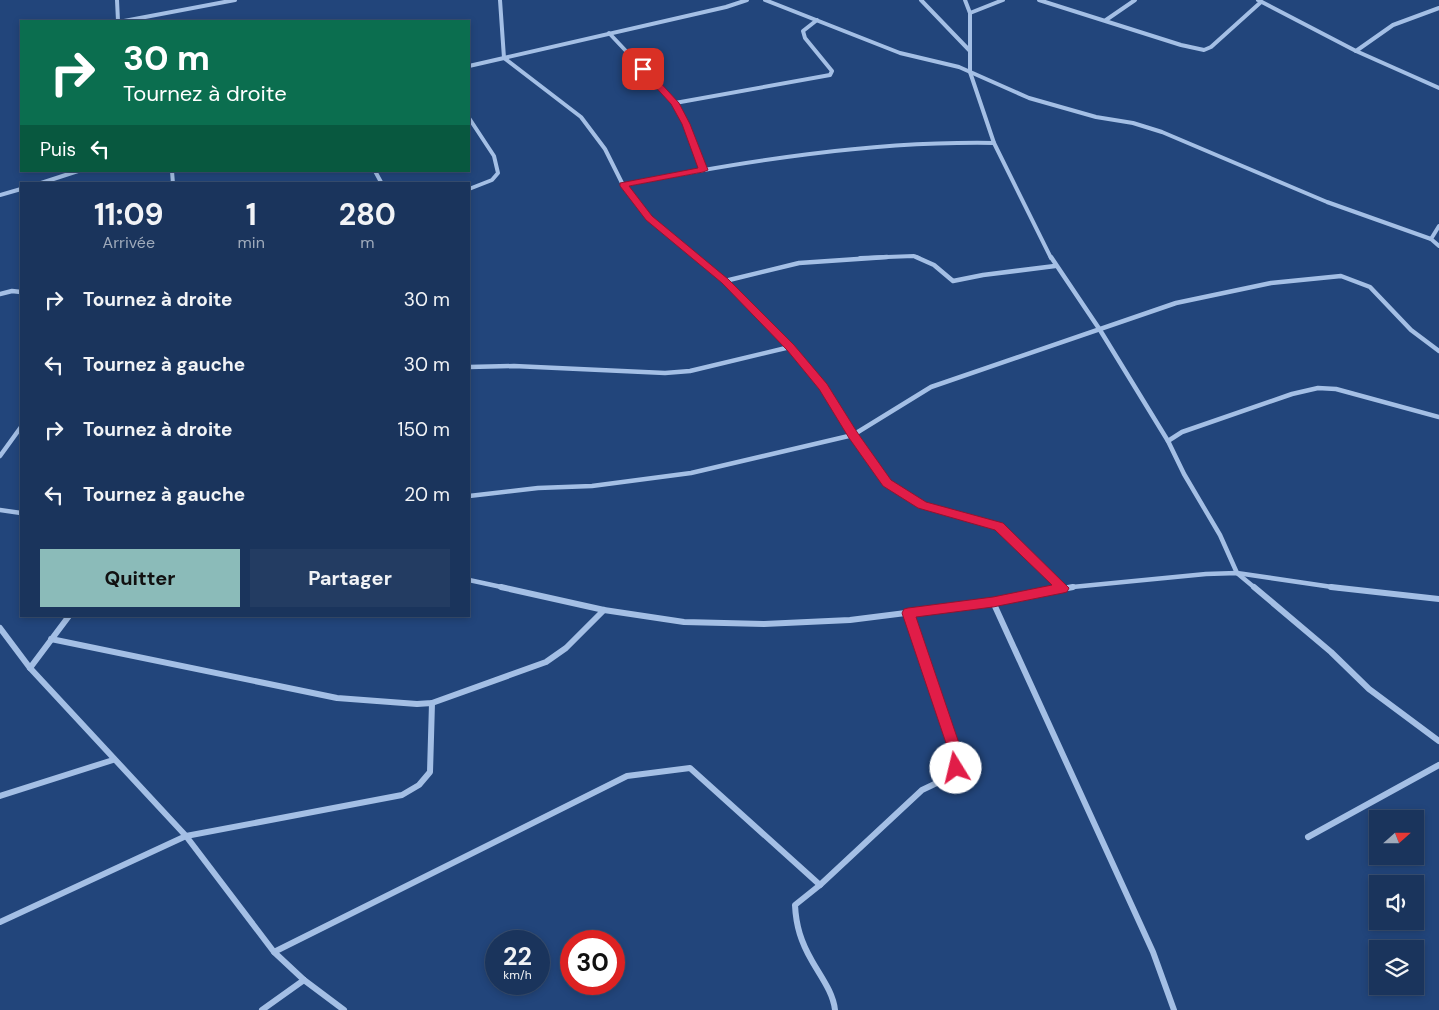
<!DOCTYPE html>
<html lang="fr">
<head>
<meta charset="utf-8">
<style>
  :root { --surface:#1a345c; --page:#233c62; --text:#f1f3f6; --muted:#9faabb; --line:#384f72; --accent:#8bbbb9 }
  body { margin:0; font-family:"DM Sans",sans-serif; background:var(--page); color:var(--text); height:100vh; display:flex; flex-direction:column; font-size:19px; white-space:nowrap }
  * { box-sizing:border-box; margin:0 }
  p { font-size:16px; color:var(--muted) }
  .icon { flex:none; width:28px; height:28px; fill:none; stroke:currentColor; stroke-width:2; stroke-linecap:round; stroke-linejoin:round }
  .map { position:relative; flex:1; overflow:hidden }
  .drawer { position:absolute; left:20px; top:182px; width:450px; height:435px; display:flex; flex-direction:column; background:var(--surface); border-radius:0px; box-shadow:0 2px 8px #0003,0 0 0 1px var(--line) }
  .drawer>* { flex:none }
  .top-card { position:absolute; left:20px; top:20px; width:450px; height:152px; border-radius:0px; box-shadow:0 2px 8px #0003,0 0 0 1px var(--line); background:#0b6e4f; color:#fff; overflow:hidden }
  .needle { width:32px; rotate:69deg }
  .controls { position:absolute; left:1369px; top:810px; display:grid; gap:10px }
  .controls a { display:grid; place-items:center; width:55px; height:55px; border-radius:0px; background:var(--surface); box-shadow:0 2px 8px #0003,0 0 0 1px var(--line); font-size:25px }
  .speed { position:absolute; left:485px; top:930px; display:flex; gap:10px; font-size:25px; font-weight:700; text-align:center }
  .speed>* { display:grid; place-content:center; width:65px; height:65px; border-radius:50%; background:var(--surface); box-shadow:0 2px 8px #0003,0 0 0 1px var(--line); line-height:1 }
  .speed small { font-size:12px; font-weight:400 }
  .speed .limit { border:8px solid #d22; background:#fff; color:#111 }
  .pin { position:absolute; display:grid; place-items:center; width:42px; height:42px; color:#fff; margin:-21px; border-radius:10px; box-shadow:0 2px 8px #0006 }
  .me { position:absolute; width:55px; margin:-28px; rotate:351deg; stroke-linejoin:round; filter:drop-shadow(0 0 4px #0008) }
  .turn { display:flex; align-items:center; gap:18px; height:105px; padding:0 20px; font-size:22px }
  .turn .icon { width:65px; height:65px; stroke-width:2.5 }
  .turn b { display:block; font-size:35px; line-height:42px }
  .then { display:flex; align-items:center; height:48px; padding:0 20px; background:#0003; gap:10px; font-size:19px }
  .eta { display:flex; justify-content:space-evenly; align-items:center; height:85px; text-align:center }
  .eta b { font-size:30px; font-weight:700; line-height:35px }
  .primary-button { display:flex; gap:10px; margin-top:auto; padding:10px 20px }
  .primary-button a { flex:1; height:58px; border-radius:0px; background:var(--accent); color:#111; font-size:20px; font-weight:700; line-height:58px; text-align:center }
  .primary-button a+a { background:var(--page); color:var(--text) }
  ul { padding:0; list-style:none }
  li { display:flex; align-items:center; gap:15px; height:65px; padding:0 20px }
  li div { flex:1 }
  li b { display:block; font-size:19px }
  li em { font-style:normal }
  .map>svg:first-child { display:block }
</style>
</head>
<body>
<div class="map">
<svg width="1439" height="1010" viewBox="0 0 1439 1010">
  <rect width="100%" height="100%" fill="#22457b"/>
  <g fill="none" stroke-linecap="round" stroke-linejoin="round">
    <g stroke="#a4bfe5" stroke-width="4">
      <polyline points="117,0 118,21"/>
      <polyline points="500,0 504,58 581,117 605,149 623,185 649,218 698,258"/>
      <polyline points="765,0 900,53 959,67 1029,98 1096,117 1133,123 1162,132 1327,202 1431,239"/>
      <polyline points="921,0 970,51"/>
      <polyline points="965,0 970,13 970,72 994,143 1051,258"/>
      <polyline points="1039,0 1181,45 1204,50 1211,47 1261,2"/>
      <polyline points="1258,0 1356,51 1439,88"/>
      <polyline points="970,13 1003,0"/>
      <polyline points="1106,20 1135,0"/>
      <polyline points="124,21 235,0"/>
      <polyline points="609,33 675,103 686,124 703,170"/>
      <polyline points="1356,51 1393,25 1439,8"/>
      <polyline points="469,66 726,7 747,0"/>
      <polyline points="675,103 830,75 832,71 805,38 803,31 817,20"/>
      <polyline points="469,118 494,156 498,173 492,180 469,189"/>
      <polyline points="172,171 173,184"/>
      <polyline points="375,171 382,184"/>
      <polyline points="38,184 78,171"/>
      <path d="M623 185C745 161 870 141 994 143"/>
      <polyline points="0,195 21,189"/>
      <polyline points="1439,226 1431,239 1439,246"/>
      <polyline points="860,258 914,256 919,258"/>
    </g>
    <g stroke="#a4bfe5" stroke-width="4.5">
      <polyline points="696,257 725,281 790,347 823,386 853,435 887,483 922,505 999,526 1063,588"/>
      <polyline points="916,257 934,265 953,281 983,275 1055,266"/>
      <polyline points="1051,257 1100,330 1168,441 1184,474 1220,535 1237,573 1255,588"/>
      <polyline points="725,281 799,263 887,257"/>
      <polyline points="0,294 12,291 21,292"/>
      <polyline points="469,367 514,366 665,373 690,371 790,347"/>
      <polyline points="1168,441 1182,432 1292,394 1318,388 1336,389 1439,417"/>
      <polyline points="0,456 21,427"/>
      <polyline points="469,496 538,488 592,486 691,473 853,435 931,387 1176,303 1271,283 1341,276 1370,287 1411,330 1439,351"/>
      <polyline points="0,510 21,513"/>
      <polyline points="469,580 506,588"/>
      <polyline points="1062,588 1206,574 1237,573 1339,588"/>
    </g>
    <g stroke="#a4bfe5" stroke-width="6">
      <polyline points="501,587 604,610 684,622 764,624 850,620 993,602 1073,587"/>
      <polyline points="1254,587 1331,652 1369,689 1439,741"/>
      <polyline points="1331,587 1439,599"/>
      <polyline points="993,602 1153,952 1174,1010"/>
      <polyline points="0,628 30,668 186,836 274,952 304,980 344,1010"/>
      <polyline points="51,639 337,698 417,704 432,703 546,662 566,648 604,610"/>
      <polyline points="30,668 69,616"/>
      <polyline points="0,796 113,760"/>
      <polyline points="1308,837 1439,765"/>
      <polyline points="0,922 186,836 402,795 419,785 430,772 432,703"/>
      <polyline points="274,952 627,776 690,768 820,885"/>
      <polyline points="262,1010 304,980"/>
      <path d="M835 1010C833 992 821 977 812 961 801 942 796 926 795 905L820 885 922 790 943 780 957 768 956 752 909 613"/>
    </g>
  </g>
  <polygon fill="#e11d48" stroke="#92132f" points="640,67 646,67 679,103 690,124 708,170 703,172 629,186 652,216 728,279 794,345 827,384 857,432 891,480 926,502 1003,523 1069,588 1067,592 1063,593 993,607 916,617 962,752 963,768 961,772 956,774 952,772 949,752 902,613 904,609 908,608 993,597 1052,585 995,530 918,508 883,486 849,438 819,389 787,350 722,283 646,220 620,186 620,183 698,168 682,124 671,104 640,70"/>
</svg>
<div class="controls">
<a><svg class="needle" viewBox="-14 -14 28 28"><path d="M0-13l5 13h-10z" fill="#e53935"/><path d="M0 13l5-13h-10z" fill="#9faabb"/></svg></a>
<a><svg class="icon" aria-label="sound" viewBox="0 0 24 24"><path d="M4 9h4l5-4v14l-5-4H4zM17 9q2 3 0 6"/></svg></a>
<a><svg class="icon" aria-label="layers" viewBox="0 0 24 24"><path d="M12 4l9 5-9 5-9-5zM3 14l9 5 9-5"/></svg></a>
</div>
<div class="speed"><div>22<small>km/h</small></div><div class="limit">30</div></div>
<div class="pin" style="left:643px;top:69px;background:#d93025"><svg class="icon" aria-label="arrive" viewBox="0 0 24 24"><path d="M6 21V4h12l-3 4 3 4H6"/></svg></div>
<svg class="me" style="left:956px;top:768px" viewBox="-20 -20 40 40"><circle r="19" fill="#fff"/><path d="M0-13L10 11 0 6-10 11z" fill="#e11d48"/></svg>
<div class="top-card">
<div class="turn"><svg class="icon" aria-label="right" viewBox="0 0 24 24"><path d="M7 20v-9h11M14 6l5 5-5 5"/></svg><div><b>30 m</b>Tournez à droite</div></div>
<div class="then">Puis<svg class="icon" aria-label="left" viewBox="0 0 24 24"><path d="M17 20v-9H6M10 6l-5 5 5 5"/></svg></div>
</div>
<section class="drawer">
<div class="eta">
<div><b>11:09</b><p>Arrivée</p></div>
<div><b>1</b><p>min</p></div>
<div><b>280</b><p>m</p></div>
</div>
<ul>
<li><svg class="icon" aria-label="right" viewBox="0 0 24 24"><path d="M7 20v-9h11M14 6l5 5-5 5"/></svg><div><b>Tournez à droite</b></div><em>30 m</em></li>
<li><svg class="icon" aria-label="left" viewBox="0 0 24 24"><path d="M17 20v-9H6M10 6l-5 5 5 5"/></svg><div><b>Tournez à gauche</b></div><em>30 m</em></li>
<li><svg class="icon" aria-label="right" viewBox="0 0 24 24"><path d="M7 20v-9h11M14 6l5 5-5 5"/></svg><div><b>Tournez à droite</b></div><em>150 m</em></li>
<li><svg class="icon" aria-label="left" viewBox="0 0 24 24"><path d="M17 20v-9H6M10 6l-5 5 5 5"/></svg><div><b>Tournez à gauche</b></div><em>20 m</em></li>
</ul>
<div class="primary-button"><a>Quitter</a><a>Partager</a></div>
</section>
</div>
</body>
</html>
